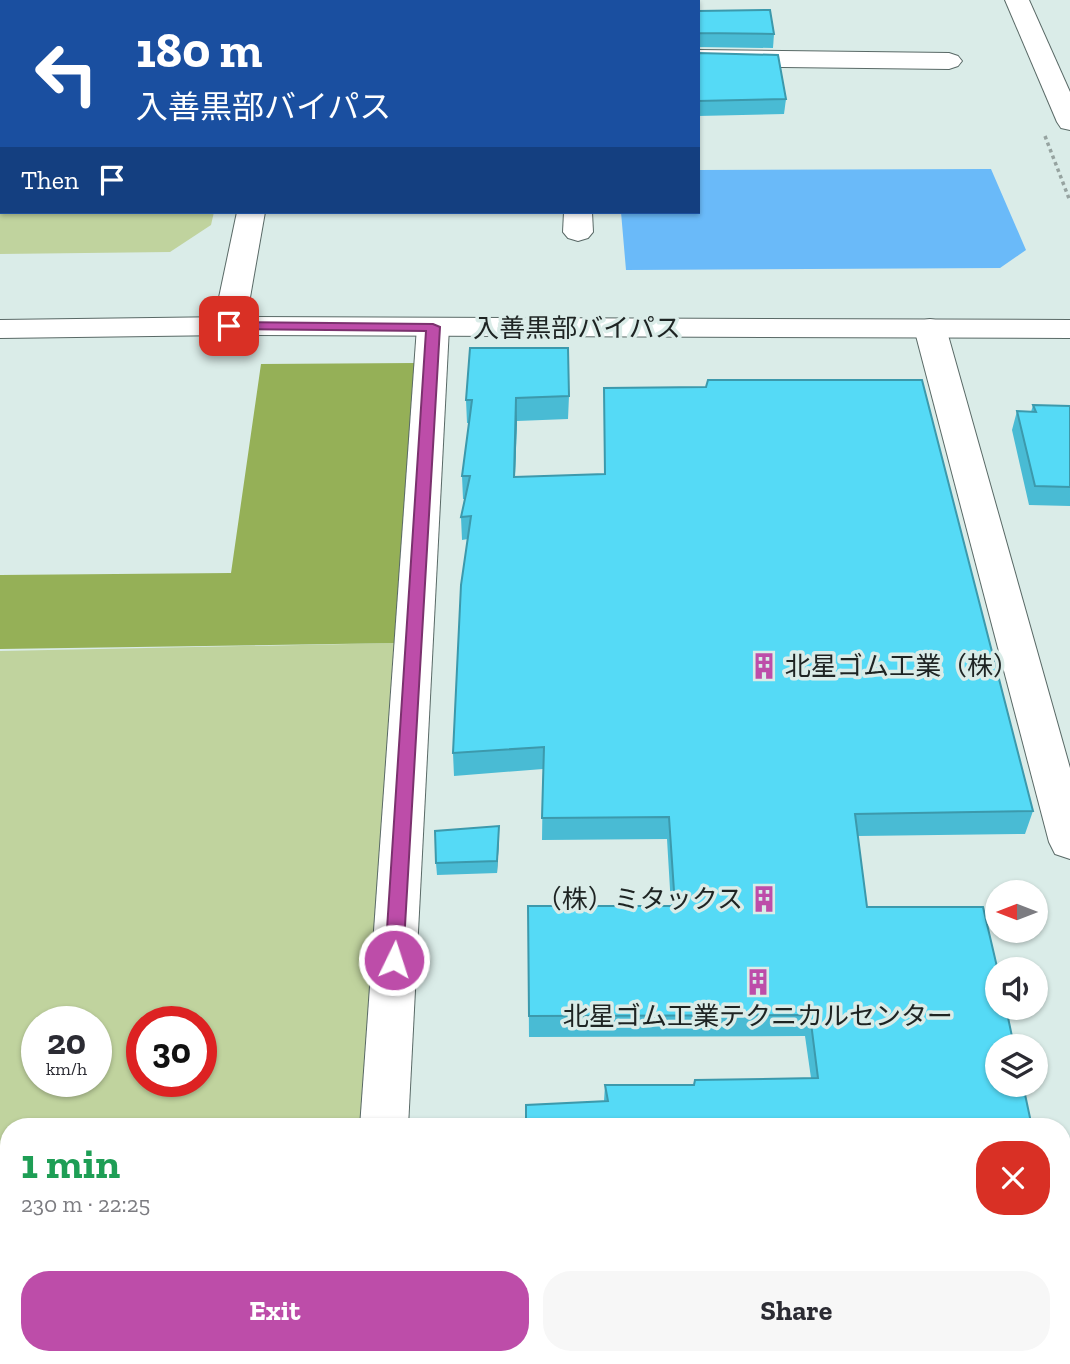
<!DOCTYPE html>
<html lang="en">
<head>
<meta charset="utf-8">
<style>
  :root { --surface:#fff; --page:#f7f7f7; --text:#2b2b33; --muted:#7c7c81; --accent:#bd4da9 }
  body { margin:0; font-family:"Zilla Slab","Noto Sans JP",serif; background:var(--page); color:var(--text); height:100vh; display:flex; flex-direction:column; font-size:26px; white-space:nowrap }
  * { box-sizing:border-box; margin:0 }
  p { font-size:23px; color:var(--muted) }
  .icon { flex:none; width:38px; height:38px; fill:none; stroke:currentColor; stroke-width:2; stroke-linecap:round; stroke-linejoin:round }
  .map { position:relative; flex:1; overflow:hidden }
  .sheet { position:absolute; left:0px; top:1118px; width:1071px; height:247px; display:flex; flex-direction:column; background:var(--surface); border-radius:28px 28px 0 0; box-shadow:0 2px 5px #0004 }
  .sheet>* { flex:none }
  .top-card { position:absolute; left:0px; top:0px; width:700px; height:214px; box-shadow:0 2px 5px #0004; background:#1a4fa0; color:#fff; overflow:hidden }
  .needle { width:46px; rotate:270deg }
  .buttons { position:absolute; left:985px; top:880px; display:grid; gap:14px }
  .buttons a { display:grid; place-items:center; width:63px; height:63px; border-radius:50%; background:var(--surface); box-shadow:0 2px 5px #0004; font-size:35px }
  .speed { position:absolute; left:21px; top:1006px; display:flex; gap:14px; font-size:35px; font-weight:700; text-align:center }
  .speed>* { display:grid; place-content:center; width:91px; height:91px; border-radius:50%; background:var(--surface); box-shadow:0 2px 5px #0004; line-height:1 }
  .speed small { font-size:18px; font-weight:400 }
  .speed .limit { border:10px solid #d22; background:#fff; color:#111 }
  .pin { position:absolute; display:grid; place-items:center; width:60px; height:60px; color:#fff; margin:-30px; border-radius:14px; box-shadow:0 4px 10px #0006 }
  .me { position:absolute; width:77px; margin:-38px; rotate:4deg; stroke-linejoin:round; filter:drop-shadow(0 0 5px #0008) }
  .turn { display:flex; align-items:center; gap:24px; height:147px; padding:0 21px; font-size:32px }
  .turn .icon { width:91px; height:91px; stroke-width:2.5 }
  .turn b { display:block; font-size:49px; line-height:60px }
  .then { display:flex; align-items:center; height:66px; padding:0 21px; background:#0003; gap:14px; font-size:26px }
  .round { display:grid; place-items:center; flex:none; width:74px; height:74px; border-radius:28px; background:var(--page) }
  .head { display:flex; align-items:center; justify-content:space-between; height:119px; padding:0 21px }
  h1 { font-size:42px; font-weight:800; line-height:52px; color:#1e9e55 }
  .cta { display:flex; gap:14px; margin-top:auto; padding:14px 21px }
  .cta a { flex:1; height:80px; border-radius:28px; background:var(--accent); color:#fff; font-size:28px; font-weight:800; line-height:80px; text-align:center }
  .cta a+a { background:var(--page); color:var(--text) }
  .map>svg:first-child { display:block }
</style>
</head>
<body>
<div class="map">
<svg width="1070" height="1364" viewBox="0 0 1070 1364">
  <rect width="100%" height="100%" fill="#daece8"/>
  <g fill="#c0d39e" fill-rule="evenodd">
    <polygon points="0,62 2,212 214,212 211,225 170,252 0,254"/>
    <path d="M398 643 361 1127H9V1258H0V651ZM37 1022H96V1082H37ZM142 1022H201V1082H142Z"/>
  </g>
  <polygon fill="#95b057" points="415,363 398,643 0,649 0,575 231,573 261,364"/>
  <polygon fill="#6abaf9" points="991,169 1026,250 1000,268 626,270 621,212 698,212 698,170"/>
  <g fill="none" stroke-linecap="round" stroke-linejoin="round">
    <defs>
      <g id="minor">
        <polygon points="281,0 305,0 280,2"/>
        <rect x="562" y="0" width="24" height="2"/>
        <polygon points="1005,0 1029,0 1070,92 1070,130 1061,128 1057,122"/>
        <rect x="0" y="44" width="2" height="16"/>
        <polygon points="698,50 949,53 958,56 962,61 958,66 949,69 698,66"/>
        <polygon points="237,212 265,212 245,326 240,333 229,335 218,333 213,326"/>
        <polygon points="564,212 592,212 593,232 588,238 578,241 568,238 563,232"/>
        <polygon points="433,318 444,320 449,327 408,1127 360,1127 417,327 422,320"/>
        <polygon points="930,319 941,321 946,328 1070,768 1070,859 1055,854 1049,842 914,328 919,321"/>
        <rect x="0" y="1256" width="9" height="50"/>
        <rect x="1062" y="1264" width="8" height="50"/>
        <rect x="343" y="1356" width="52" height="8"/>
      </g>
      <polygon id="highway" points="229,317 1070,320 1070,338 229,335 0,338 0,320"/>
    </defs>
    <use href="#minor" stroke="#596966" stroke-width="2"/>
    <use href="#highway" stroke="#596966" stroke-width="2"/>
    <polyline stroke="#96a3a0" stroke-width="3.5" stroke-dasharray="3.5 3.5" stroke-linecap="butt" points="1045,136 1070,201"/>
    <use href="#minor" fill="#fff" fill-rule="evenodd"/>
    <use href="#highway" fill="#fff" fill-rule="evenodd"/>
  </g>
  <g fill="#49bbd4">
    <polygon points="698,11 774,34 773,48 698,47"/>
    <polygon points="698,53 786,99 784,114 698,116"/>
    <polygon points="604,388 1033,811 1025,834 858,836 867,907 998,1085 604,1101 605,1085 694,1085 811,1078 805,1036 529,1037 528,906 671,906 667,839 542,840 543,769 454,776 453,753 468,539 462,540 461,517 465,499 463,499 462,476 469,423 467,423 466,400 569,396 568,419 517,421 515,477 604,474"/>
    <polygon points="1033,405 1070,406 1070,506 1029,505 1012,430 1017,411 1031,412"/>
    <polygon points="499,839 497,873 437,875 436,863"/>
    <polygon points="1037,1356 1062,1356 1070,1364 1039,1364"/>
  </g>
  <g fill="#3c99ac">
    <polygon points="516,398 517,421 514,500 514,477"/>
    <polygon points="499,826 499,839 497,873 497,861"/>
    <polygon points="292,1356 295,1356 294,1364 291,1364"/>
  </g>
  <g fill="#55daf6" stroke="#3c99ac" stroke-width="2">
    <polygon points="350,0 511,0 511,2 349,2"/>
    <polygon points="611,0 647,0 648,2 611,2"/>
    <polygon points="770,10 774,34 699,33 698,34 698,11"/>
    <polygon points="698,53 778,55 786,99 698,101"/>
    <polygon points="470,348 568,348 569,396 516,398 514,477 605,474 604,388 706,387 708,380 922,380 1033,811 855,814 867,907 983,907 998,971 998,1008 1006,1008 1014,1046 998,1046 998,1085 1023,1085 1032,1127 526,1127 526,1105 608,1101 605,1085 694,1085 695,1080 818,1078 810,1015 529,1016 528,906 675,906 669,817 542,818 544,747 453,753 461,585 471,516 461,517 470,476 462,476 472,400 466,400"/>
    <polygon points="1033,405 1070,406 1070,487 1035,486 1017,411 1036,412"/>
    <polygon points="499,826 497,861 436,863 435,831"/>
    <polygon points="1070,1315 1070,1364 1046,1364 1045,1356 1062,1356 1062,1316"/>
    <polygon points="9,1339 9,1356 292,1356 291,1364 0,1364 0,1340"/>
    <rect x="401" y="1356" width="179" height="8"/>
  </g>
  <polygon fill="#bd4da9" stroke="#7b326e" stroke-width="2" points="229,322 433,324 440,327 403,960 400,966 394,968 387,966 385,960 426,331 225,329 225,323"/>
  <defs>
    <symbol id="building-bare" viewBox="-9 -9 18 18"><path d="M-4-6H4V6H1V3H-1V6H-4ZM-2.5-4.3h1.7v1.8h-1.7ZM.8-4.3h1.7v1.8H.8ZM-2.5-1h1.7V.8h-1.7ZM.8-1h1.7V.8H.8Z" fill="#bd4da9" stroke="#daece8" stroke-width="2.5" paint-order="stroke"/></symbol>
  </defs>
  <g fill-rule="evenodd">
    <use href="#building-bare" x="745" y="647" width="38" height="38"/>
    <use href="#building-bare" x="745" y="880" width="38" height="38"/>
    <use href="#building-bare" x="739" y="963" width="38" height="38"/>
  </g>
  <g text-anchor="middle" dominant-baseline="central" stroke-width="7" stroke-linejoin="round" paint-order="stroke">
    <g font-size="26" fill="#1e2423" stroke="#daece8">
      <text x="577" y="328">入善黒部バイパス</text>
    </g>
    <g font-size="26" fill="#1e2423" stroke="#daece8" text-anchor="start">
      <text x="785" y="666">北星ゴム工業（株）</text>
      <text x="743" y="899" text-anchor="end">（株）ミタックス</text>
      <text x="758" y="1016" text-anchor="middle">北星ゴム工業テクニカルセンター</text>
    </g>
  </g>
</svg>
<div class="buttons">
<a><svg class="needle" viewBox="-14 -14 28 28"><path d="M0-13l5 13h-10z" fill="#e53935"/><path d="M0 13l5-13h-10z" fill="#7c7c81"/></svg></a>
<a><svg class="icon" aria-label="sound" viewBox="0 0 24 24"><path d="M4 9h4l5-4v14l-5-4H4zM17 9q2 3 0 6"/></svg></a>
<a><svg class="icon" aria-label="layers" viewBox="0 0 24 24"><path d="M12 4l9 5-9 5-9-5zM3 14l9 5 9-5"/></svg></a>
</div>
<div class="speed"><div>20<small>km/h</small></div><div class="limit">30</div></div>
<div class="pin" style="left:229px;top:326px;background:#d93025"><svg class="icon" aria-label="arrive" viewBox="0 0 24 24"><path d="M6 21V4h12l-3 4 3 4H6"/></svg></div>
<svg class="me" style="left:394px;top:960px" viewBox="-20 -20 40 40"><circle r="17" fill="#bd4da9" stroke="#fff" stroke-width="3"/><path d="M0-11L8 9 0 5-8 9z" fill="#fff"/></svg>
<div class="top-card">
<div class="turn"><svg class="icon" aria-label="left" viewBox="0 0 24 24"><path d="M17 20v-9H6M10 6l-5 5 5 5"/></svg><div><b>180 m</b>入善黒部バイパス</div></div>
<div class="then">Then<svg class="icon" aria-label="arrive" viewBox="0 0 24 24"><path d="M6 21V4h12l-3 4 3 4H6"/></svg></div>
</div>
<section class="sheet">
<div class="head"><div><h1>1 min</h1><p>230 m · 22:25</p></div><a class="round" style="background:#d93025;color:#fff"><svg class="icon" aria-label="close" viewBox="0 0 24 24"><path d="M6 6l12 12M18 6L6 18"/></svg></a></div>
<div class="cta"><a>Exit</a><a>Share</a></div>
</section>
</div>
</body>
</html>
